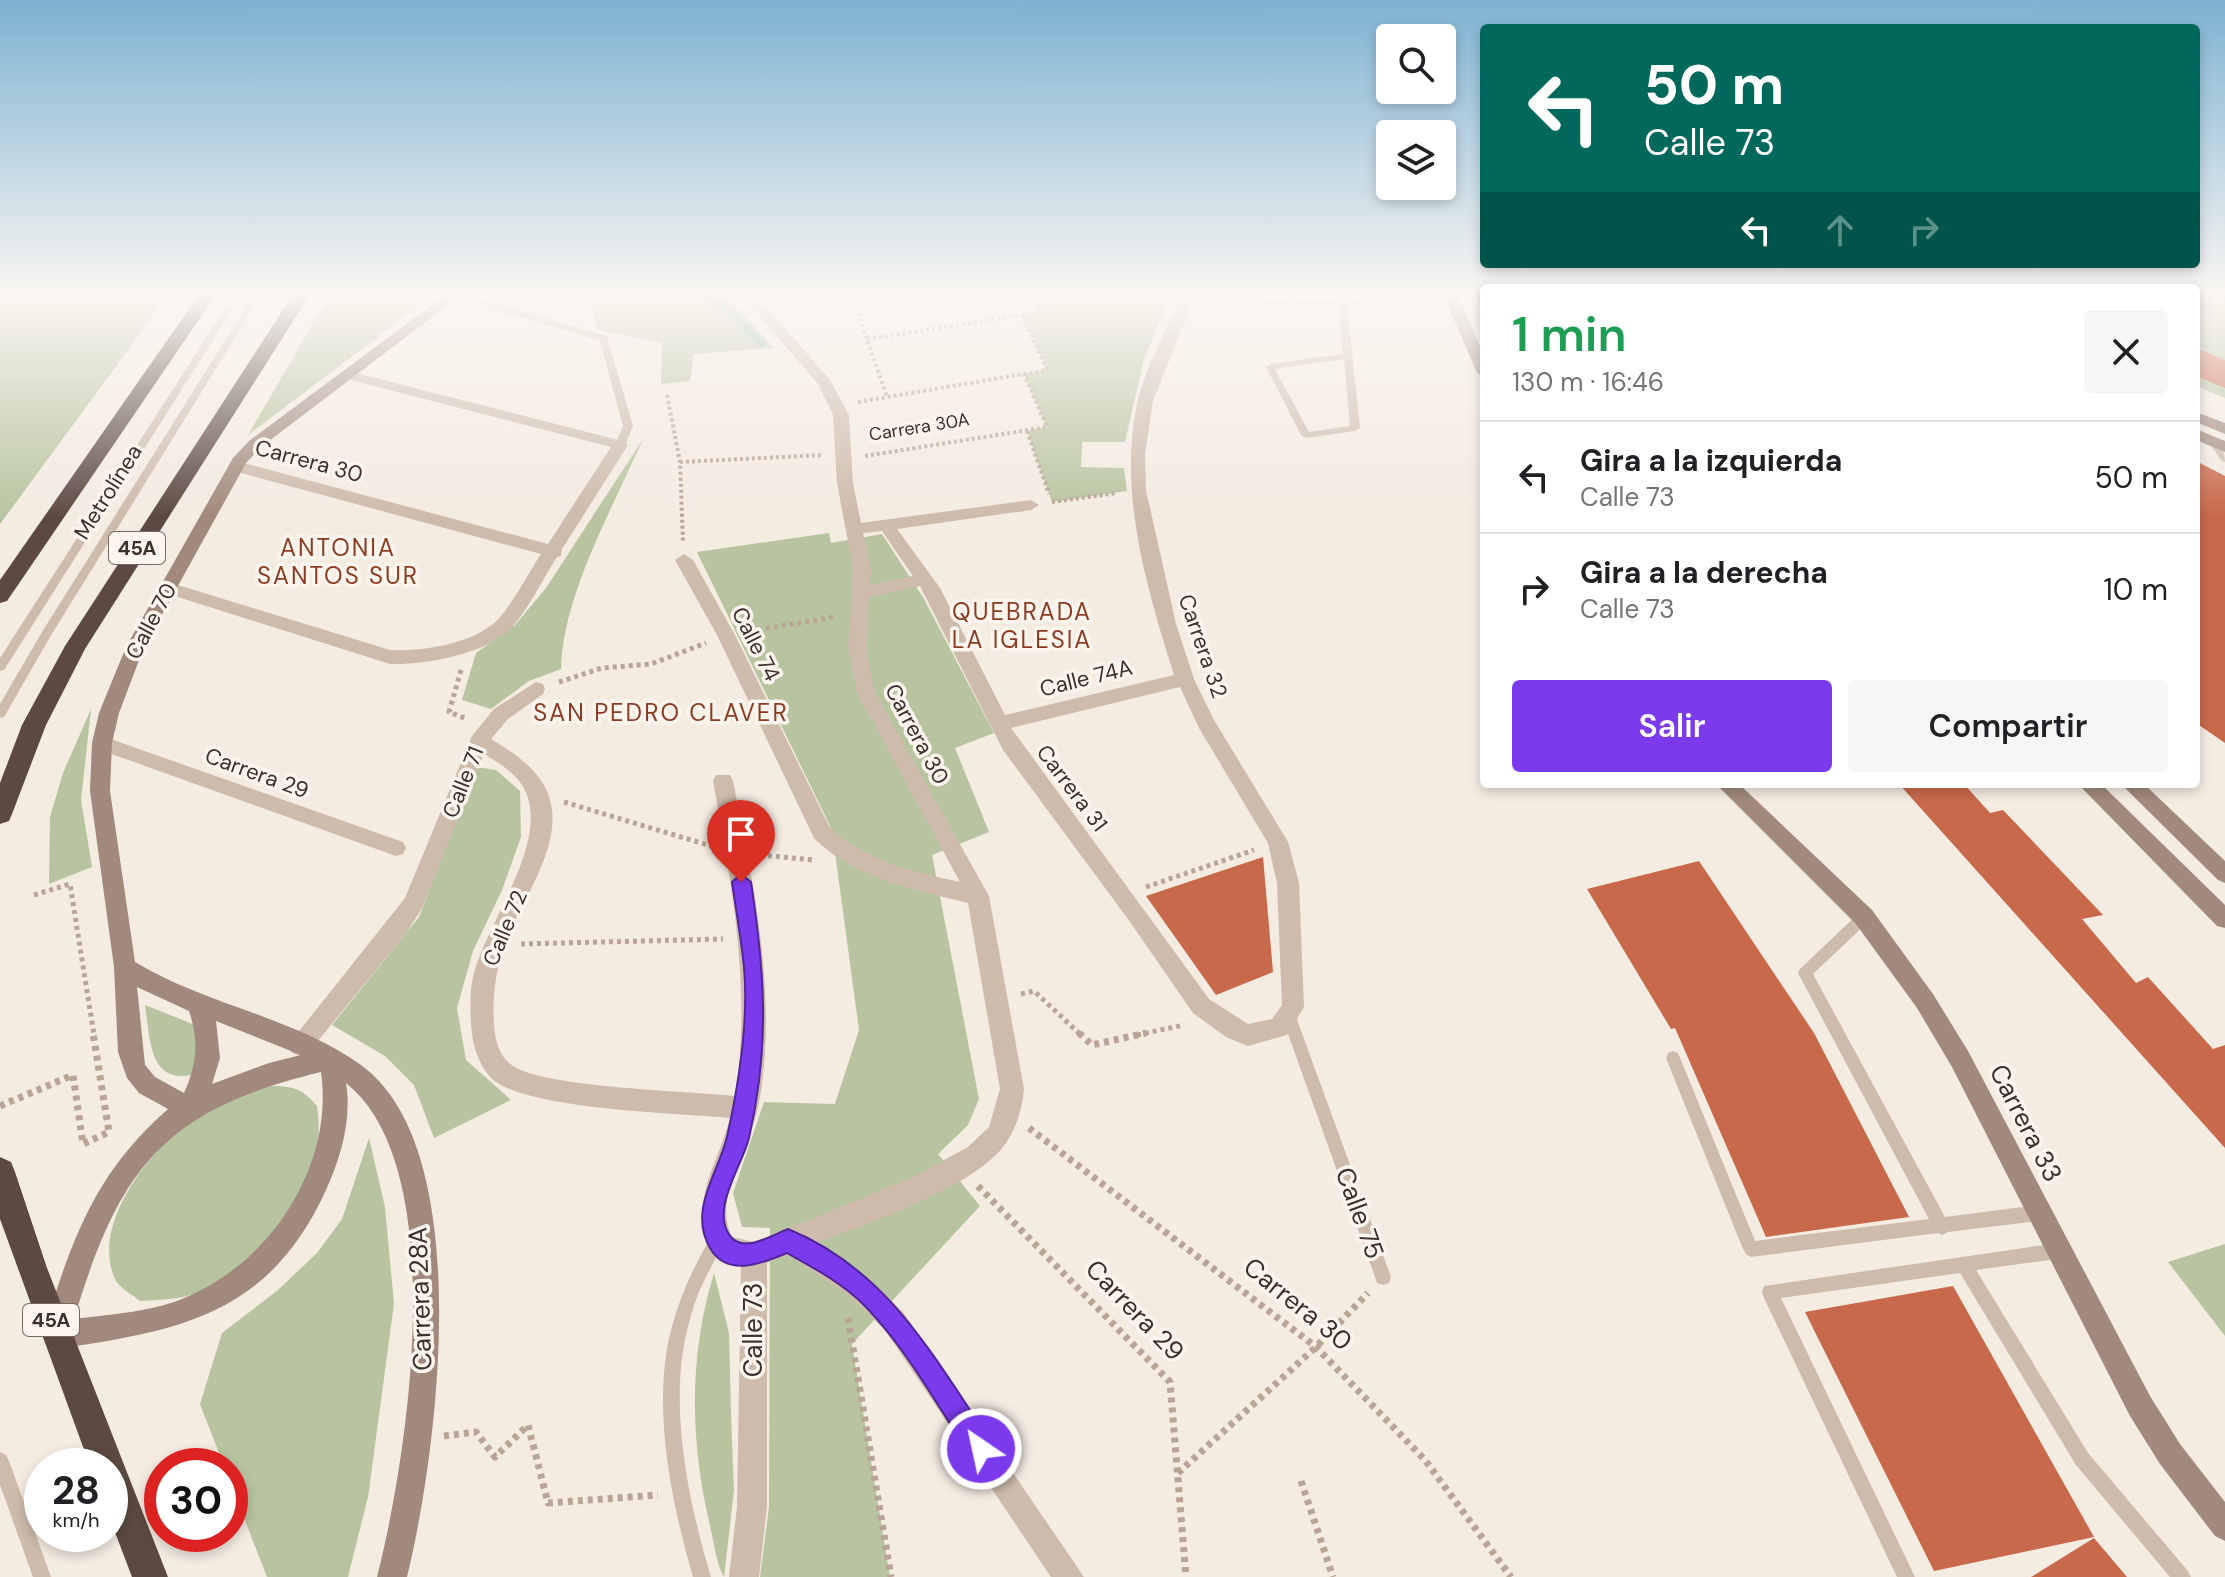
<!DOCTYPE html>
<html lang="es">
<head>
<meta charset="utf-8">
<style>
  :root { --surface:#fff; --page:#f6f6f6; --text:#202124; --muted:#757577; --line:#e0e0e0; --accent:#7c3aed }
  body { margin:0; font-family:"DM Sans",sans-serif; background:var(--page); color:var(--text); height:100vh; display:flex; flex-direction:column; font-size:30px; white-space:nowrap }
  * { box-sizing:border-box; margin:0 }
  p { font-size:26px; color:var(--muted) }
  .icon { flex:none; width:44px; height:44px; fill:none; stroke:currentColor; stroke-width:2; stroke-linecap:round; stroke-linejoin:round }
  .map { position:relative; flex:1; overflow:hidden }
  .sheet { position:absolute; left:1480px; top:284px; width:720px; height:504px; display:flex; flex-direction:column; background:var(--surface); border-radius:8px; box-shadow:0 4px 12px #0003 }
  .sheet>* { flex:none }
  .banner { position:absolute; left:1480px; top:24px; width:720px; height:244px; border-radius:8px; box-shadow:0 4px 12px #0003; background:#00695c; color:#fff; overflow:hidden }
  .tools { position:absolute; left:1376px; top:24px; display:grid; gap:16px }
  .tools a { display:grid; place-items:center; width:80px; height:80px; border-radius:8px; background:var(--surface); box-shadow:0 4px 12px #0003; font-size:40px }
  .speed { position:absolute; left:24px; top:1448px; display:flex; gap:16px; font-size:40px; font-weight:700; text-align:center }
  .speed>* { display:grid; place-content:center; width:104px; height:104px; border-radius:50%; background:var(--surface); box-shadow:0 4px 12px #0003; line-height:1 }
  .speed small { font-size:20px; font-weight:400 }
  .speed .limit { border:12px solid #d22; background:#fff; color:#111 }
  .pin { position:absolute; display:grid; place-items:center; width:68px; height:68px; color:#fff; margin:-82px -34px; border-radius:50% 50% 50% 0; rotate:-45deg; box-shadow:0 0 8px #0007 }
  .pin .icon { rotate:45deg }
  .me { position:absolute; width:88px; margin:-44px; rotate:326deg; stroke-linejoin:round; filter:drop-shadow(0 0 6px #0008) }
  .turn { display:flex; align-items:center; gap:28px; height:168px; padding:0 32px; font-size:36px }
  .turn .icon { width:104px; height:104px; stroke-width:2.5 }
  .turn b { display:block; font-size:56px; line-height:68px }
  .lanes { display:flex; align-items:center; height:76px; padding:0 32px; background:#0003; justify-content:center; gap:40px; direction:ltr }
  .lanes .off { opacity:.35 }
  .round { display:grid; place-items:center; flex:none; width:84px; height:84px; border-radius:8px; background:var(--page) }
  .overview { display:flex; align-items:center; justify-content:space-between; height:136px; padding:0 32px }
  h1 { font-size:48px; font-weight:600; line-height:60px; color:#1e9e55 }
  .cta { display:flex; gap:16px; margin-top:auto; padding:16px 32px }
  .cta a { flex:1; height:92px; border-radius:8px; background:var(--accent); color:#fff; font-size:32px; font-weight:600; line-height:92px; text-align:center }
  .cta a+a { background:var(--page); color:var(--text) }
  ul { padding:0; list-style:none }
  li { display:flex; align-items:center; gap:24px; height:112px; padding:0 32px; border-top:2px solid var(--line) }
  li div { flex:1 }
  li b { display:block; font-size:30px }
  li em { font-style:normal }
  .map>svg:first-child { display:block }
</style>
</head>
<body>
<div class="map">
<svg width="2225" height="1577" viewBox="0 0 2225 1577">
  <rect width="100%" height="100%" fill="#f4ebe1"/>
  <g fill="#b8c4a0">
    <polygon points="0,296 163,296 153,316 0,524"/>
    <polygon points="329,296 432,296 248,435"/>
    <polygon points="587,296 726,296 774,348 694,354 690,381 661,384 662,343 598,330"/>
    <polygon points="1034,296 1169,296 1143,363 1125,442 1082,442 1081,467 1124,468 1127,491 1052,502 1027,431 1047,427 1024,374 1047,370 1022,315 1041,312"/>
    <polygon points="2196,296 2225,296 2225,398 2196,386"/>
    <path d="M643 439C613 508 563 594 561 669L529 681 491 709 462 700 476 653 515 625 546 588Z"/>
    <polygon points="829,533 831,543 882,534 924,599 994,733 955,748 989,832 932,855 979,1099 968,1125 938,1154 980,1206 852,1344 890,1577 760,1577 769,1507 770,1228 742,1227 733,1193 764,1102 835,1104 859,1030 832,830 697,552"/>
    <polygon points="91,709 81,800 92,867 49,884 50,817 63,773"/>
    <polygon points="476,767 496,770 520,791 521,837 502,890 473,951 457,1008 466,1060 511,1100 434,1138 414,1085 385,1056 332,1025 419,917"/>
    <path d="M145 1005 195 1025 201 1043 191 1075C148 1084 150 1035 145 1005Z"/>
    <path d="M272 1086C293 1086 303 1089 317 1106 319 1122 320 1138 316 1155 306 1198 250 1266 211 1287 189 1299 164 1300 140 1301 133 1295 120 1288 116 1281 89 1228 148 1152 188 1123 212 1106 243 1093 272 1086Z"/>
    <polygon points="369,1138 385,1207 394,1304 368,1497 348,1577 267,1577 230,1482 230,1466 224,1466 200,1404 222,1333 278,1290 317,1253 342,1219"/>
    <polygon points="2225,1244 2225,1336 2168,1262"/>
    <path d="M714 1273 729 1333 731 1413 734 1490 724 1577C717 1565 714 1545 711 1530 690 1443 688 1359 714 1273Z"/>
  </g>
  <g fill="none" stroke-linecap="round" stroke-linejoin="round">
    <polyline stroke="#7fb0b2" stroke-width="8" points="712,296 762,343"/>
  </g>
  <g fill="#c8694b">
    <polygon points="2196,348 2225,360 2225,388 2196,376"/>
    <polygon points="2196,461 2225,476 2225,743 2196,723"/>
    <polygon points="1899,784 1964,784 1990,813 2003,810 2103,915 2082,919 2136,983 2148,977 2213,1049 2225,1045 2225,1148"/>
    <polygon points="1263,857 1273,972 1216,995 1146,896"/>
    <polygon points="1699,861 1814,1033 1909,1217 1766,1237 1675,1028 1671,1029 1587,889"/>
    <polygon points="1953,1286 2094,1537 1934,1571 1805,1312"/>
    <polygon points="2094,1538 2127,1577 2031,1577"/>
  </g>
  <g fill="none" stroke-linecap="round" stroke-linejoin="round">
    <g stroke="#b9a596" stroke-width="4" stroke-dasharray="3 3" stroke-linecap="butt">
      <polyline points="852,296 887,397"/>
      <polyline points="867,339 1041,312 1034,296"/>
      <polyline points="667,395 680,462 683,543"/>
      <polyline points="858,402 1047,370 1022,315"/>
      <polyline points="1027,431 1049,494"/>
      <polyline points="865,456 1047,427 1024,374"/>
      <polyline points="680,462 823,455"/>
      <polyline points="1052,502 1117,493"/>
      <polyline points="829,618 835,617"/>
    </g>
    <g stroke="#b9a596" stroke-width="5" stroke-dasharray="4 4" stroke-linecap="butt">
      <polyline points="750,631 835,617"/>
      <polyline points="461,670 449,712 467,719"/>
      <polyline points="559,682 602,668 651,664 706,643"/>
      <polyline points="564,802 711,846"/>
      <polyline points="760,855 814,860"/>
      <polyline points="1146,887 1254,850"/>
      <polyline points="34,895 70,884 94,1035"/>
      <polyline points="521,944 723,939"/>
      <polyline points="1021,994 1034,991 1081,1035"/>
      <polyline points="1137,1035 1184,1025"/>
    </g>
    <g stroke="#b9a596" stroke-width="7" stroke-dasharray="5 5" stroke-linecap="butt">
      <polyline points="1079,1033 1092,1045 1146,1033"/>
      <polyline points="0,1106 73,1075 83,1144 109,1132 93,1033"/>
      <polyline points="1029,1128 1316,1347 1425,1460 1511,1577"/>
      <polyline points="978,1186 1170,1382 1186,1577"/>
      <polyline points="848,1318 891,1577"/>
      <polyline points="444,1436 476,1432 495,1457 528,1425 548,1503 658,1495"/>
      <polyline points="1178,1473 1316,1347 1368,1293"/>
      <polyline points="1301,1481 1333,1577"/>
    </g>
    <g fill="#cdbbac" fill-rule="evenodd">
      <polygon points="233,296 241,296 4,670 0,671 0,658"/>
      <polygon points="253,296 261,296 50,637 4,717 0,718 0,704 42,632"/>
      <path d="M1338 296H1346V299L1453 297 1457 299 1453 301 1347 304 1360 428 1355 431 1306 438 1301 435 1266 367 1270 364 1343 354 1339 304 1266 305 1262 303 1266 301 1338 299ZM1344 359 1350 426 1309 432 1275 369Z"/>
      <polygon points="603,334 607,337 633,426 625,445 620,448 615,445 623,426 599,337"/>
      <path d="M2212 438C2221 442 2225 453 2225 462L2222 461 2207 441Z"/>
      <polygon points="1864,911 1869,913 1870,917 1869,921 1813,974 1945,1217 2038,1205 2043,1208 2046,1213 2043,1218 2038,1221 1948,1232 1942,1235 1938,1233 1751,1257 1746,1254 1743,1249 1666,1058 1668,1053 1673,1051 1678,1053 1755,1241 1929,1219 1798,973 1800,969 1859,913"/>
      <polygon points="1289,1011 1294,1013 1296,1017 1391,1277 1389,1283 1383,1285 1377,1283 1375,1277 1282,1017 1284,1013"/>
      <path d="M718 1231 723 1234 726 1239C720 1252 712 1264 706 1277 698 1292 693 1307 689 1323 667 1401 688 1501 711 1577H693C671 1501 650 1401 673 1323 682 1291 696 1262 713 1234Z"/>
      <polygon points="2057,1243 2063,1245 2065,1251 2063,1257 2057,1259 1976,1270 2088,1453 2188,1571 2191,1577 2170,1577 2076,1465 1960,1273 1781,1298 1915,1577 1897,1577 1764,1298 1762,1292 1764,1286"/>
      <polygon points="0,1452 6,1455 9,1461 51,1577 33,1577 0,1485"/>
    </g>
    <g fill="#cdbbac" fill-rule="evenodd">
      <polygon points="448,296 472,296 610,337 598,340"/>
      <path d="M742 296H757L830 380 849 415 853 483 861 523 1031 500 1039 505 1031 510 897 529 940 588 1005 715 1174 675C1147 589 1118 494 1137 404 1144 370 1167 329 1181 296H1195L1153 401 1145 455 1146 490 1176 624 1194 679 1214 720 1288 842 1299 883 1304 1007 1287 1035 1248 1046 1226 1037 1193 1013 1128 919 1003 750 920 586 869 597 866 648 875 693 989 896 1024 1089C1022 1109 1016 1131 1003 1147 970 1189 867 1223 817 1243L867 1277 903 1312 1084 1577H1051L885 1330 848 1295 787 1255 767 1263V1507L759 1577H729L737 1507 741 1265 715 1257C687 1198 715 1174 730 1118 676 1113 538 1110 496 1082 482 1072 474 1050 472 1034 470 1014 469 992 474 973 488 921 546 847 527 795 520 775 500 764 484 754L422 908 407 932 308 1053 300 1056 292 1053 288 1045 405 898 472 736 494 709 536 682 543 684 545 689 543 694 508 719 491 739C512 752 533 765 545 787 571 837 523 896 506 941 496 969 492 995 494 1024 495 1040 499 1057 513 1066 547 1088 689 1091 735 1096 752 990 732 885 713 781L716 775H730L733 781C754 887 779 1000 758 1108 750 1148 712 1196 732 1237L754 1242 909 1179 968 1147 989 1127 1000 1089 968 903C913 889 856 880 814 838L717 635 675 560 684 554 693 560 735 635 829 826C866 862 911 871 960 882L857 693 848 648 853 568 837 483 833 415 818 384ZM882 531 913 576 870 585 871 568 863 533ZM1180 687 1199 728 1268 843 1277 883 1282 1005 1272 1019 1248 1024 1209 999 1011 728Z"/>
      <path d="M348 371 626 442 628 445 562 549 561 556 557 557C542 580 530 606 513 626 489 654 425 665 390 664L162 592 159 588 168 582 390 650C422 652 479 643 500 617 516 598 528 574 541 554L230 470 228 466 236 461 548 544 611 447 343 378V372Z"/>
      <polygon points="102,736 403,842 406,848 403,854 396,856 95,748 92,743 95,738"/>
    </g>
    <g fill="#a18a7d" fill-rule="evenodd">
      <path d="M444 296H460L261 447 246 463 144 647 119 713 112 743 110 791 135 962C206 1005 294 1017 361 1065 478 1150 437 1455 407 1577H377C407 1460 453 1168 346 1083 352 1119 341 1157 326 1190 269 1315 180 1331 56 1349L46 1345 42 1335C72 1241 92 1176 168 1109L139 1093 127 1078 118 1052 114 967 90 791 92 743 99 713 126 647 233 458 249 441ZM137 987 189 1011C199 1041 197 1064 184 1093L155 1077 145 1065ZM216 1021 301 1055 269 1063 212 1084 220 1058ZM321 1072C334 1164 273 1259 189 1296 154 1312 112 1314 74 1319 120 1167 164 1110 321 1072Z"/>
      <polygon points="1444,296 1458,296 1484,356 1484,377 1477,373"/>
      <polygon points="2196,412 2225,423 2225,434 2196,422"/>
      <polygon points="2196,429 2225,441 2225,452 2196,440"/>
      <polygon points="1716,784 1739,784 1872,910 1933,994 1968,1051 2150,1396 2180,1444 2225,1502 2225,1541 2215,1536 2160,1464 2130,1416 1952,1067 1917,1008 1856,924"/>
      <polygon points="2078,784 2101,784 2225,905 2225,928 2217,926"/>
      <polygon points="2121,784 2144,784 2225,861 2225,883 2218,880"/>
    </g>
    <g fill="#5c4a42" fill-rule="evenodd">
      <polygon points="198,296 215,296 7,601 0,603 0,580"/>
      <polygon points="292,296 309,296 85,649 46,725 12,814 9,821 0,824 0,783 22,725 65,646"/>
      <polygon points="0,1157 11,1162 15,1172 47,1268 168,1577 132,1577 110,1519 110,1466 90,1466 0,1219"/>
    </g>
  </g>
  <linearGradient id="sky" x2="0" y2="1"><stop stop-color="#7eb2d2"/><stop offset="0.57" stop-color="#faf6f2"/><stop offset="1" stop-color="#faf6f2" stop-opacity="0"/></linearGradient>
  <rect width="2225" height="517" fill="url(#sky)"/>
  <path fill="#7c3aed" stroke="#51269a" stroke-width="2" d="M741 874 751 882C765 975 770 1045 749 1138 743 1164 709 1211 731 1237 744 1253 773 1235 788 1229 888 1270 932 1355 990 1440L994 1449 990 1458 981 1462 972 1458C938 1407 907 1349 864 1305 842 1283 814 1268 787 1253 763 1263 727 1278 710 1248 688 1210 718 1174 727 1137 739 1083 749 1023 744 967 741 938 736 910 732 882Z"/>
  <g text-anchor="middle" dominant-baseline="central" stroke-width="7" stroke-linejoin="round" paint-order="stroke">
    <g font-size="18" fill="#3b302b" stroke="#fbf5ee">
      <text transform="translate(919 427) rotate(-9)">Carrera 30A</text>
    </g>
    <g fill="#fbf5ee" stroke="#756b66" stroke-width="2">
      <rect x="109" y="532" width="56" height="32" rx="6"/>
      <rect x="23" y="1304" width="56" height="32" rx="6"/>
    </g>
    <g font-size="20" font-weight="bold" fill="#3b302b">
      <text x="137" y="548">45A</text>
      <text x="51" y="1320">45A</text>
    </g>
    <g font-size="22" fill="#3b302b" stroke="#fbf5ee">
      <text transform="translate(309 461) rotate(15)">Carrera 30</text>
      <text transform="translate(108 492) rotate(-58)">Metrolínea</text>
      <text transform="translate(151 621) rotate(-62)">Calle 70</text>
      <text transform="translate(756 644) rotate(63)">Calle 74</text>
      <text transform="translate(1203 646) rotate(71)">Carrera 32</text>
      <text transform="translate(1086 678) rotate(-14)">Calle 74A</text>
      <text transform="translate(917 734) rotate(62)">Carrera 30</text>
      <text transform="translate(257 773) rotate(20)">Carrera 29</text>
      <text transform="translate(463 782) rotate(-68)">Calle 71</text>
      <text transform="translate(1072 788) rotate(53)">Carrera 31</text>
      <text transform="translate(505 928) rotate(-67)">Calle 72</text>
    </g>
    <g font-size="24" letter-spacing="2" fill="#8c3b22" stroke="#fbf5ee">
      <text x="338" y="547">ANTONIA<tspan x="338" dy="28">SANTOS SUR</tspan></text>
      <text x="1022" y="611">QUEBRADA<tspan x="1022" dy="28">LA IGLESIA</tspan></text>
      <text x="661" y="712">SAN PEDRO CLAVER</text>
    </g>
    <g font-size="26" fill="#3b302b" stroke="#fbf5ee">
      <text transform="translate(2026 1123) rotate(63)">Carrera 33</text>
      <text transform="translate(1360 1213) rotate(70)">Calle 75</text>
      <text transform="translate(420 1299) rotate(-92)">Carrera 28A</text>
      <text transform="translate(1298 1304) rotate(39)">Carrera 30</text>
      <text transform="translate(1135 1310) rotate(46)">Carrera 29</text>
      <text transform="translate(753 1330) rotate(-90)">Calle 73</text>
    </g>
  </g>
</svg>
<div class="tools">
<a><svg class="icon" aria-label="search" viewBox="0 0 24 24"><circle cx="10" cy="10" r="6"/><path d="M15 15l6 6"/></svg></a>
<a><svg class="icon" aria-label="layers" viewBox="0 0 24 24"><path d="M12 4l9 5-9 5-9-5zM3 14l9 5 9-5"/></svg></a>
</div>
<div class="speed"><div>28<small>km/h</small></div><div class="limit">30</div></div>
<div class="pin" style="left:741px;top:882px;background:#d93025"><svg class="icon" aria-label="arrive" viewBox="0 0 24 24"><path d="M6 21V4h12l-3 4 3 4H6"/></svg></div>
<svg class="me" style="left:981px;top:1449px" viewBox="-20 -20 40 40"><circle r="17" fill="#7c3aed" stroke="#fff" stroke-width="3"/><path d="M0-11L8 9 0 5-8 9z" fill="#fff"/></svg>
<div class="banner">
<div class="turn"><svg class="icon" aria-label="left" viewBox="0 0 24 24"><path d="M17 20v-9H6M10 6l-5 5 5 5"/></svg><div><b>50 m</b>Calle 73</div></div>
<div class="lanes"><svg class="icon" aria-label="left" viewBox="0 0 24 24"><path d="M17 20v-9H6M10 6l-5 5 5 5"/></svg><svg class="icon off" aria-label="ahead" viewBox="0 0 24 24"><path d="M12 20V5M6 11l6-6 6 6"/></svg><svg class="icon off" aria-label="right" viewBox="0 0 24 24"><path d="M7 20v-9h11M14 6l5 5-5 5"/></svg></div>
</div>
<section class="sheet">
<div class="overview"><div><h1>1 min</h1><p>130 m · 16:46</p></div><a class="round"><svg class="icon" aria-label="close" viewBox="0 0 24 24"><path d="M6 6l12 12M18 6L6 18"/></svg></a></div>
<ul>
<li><svg class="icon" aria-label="left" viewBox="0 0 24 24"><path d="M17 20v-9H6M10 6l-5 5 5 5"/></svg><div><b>Gira a la izquierda</b><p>Calle 73</p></div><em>50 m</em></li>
<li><svg class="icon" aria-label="right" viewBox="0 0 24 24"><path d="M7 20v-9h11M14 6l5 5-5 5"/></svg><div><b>Gira a la derecha</b><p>Calle 73</p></div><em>10 m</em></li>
</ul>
<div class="cta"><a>Salir</a><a>Compartir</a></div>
</section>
</div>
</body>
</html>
